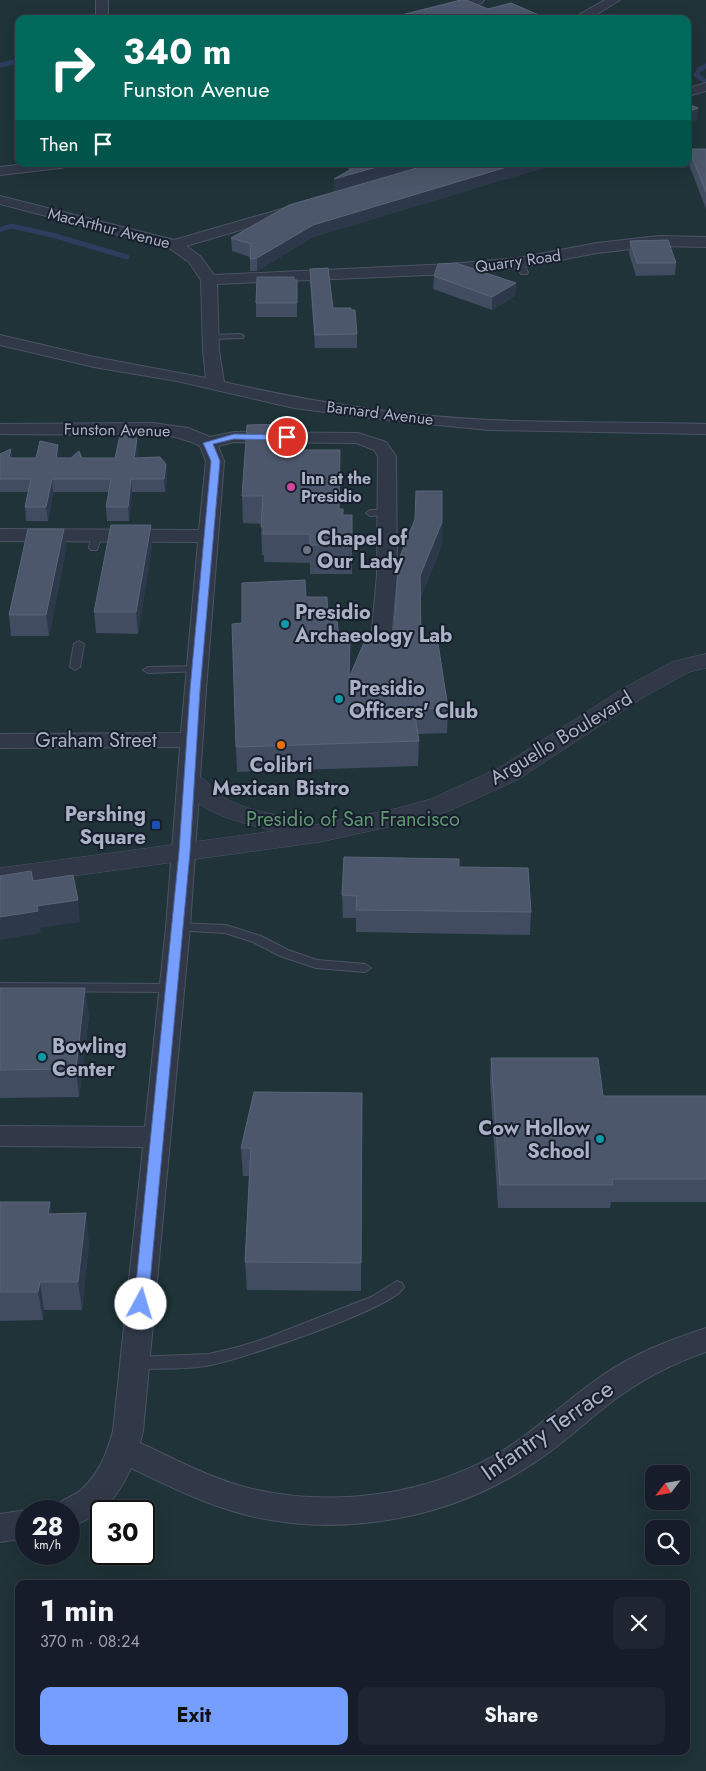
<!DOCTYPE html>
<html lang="en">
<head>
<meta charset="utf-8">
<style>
  :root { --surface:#161c29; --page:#1f2531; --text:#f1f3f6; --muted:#9ea1a8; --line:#353a46; --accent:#769eff }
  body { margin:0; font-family:Jost,sans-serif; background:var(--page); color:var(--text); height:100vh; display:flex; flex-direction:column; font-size:19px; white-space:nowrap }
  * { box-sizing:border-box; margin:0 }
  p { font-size:16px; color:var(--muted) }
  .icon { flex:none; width:28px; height:28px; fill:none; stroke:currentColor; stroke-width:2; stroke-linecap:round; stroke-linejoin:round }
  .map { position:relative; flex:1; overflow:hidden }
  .details { position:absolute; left:15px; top:1580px; width:675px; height:175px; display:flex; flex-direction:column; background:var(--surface); border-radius:10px; box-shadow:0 5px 20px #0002,0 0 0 1px var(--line) }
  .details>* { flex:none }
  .banner { position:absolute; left:15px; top:15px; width:676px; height:152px; border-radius:10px; box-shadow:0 5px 20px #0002,0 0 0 1px var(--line); background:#00695c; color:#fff; overflow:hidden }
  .needle { width:32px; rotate:239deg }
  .buttons { position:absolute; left:645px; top:1465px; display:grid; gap:10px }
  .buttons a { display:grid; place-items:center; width:45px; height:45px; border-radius:10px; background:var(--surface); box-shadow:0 5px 20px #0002,0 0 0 1px var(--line); font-size:25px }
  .speed { position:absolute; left:15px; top:1500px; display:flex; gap:10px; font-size:25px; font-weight:700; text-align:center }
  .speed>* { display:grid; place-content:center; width:65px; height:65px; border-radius:50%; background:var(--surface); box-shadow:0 5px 20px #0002,0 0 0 1px var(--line); line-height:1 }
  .speed small { font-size:12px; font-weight:400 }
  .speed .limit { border:2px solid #111; border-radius:8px; background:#fff; color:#111 }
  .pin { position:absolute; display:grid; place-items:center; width:42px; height:42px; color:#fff; margin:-21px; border:2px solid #fff; border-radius:50%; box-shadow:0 1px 5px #0007 }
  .me { position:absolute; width:55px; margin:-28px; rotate:6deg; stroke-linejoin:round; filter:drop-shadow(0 0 4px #0008) }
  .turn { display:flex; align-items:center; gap:18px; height:105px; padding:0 25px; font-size:22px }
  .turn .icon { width:65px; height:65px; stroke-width:2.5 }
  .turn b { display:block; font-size:35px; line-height:42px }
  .then { display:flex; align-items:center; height:48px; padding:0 25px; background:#0003; gap:10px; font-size:19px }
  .round { display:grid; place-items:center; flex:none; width:52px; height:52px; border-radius:10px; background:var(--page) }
  .summary { display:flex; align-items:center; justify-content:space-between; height:85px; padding:0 25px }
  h1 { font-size:30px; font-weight:700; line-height:38px }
  .button { display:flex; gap:10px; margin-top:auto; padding:10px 25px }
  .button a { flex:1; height:58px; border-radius:10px; background:var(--accent); color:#111; font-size:20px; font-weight:700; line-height:58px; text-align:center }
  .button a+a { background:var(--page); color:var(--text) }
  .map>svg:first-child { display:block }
</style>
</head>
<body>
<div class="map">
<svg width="706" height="1771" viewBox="0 0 706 1771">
  <rect width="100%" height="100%" fill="#1d2637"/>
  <path fill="#1f3338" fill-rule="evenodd" d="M0 0H706V1771H0ZM19 19H688V164H19ZM654 1474H681V1501H654ZM26 1511H69V1554H26ZM101 1511H144V1554H101ZM654 1529H681V1556H654ZM19 1584H686V1751H19Z"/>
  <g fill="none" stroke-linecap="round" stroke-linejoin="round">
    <g stroke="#2d3d5e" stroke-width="5">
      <polyline points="0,65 19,61"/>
      <polyline points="705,81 696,75 700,69 706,66"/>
      <polyline points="0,230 11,226 52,235 127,257"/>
    </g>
    <defs>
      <g id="service">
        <polygon points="515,261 521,261 528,272 527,274 521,274 514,263"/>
        <polygon points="240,334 244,336 243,338 211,339 207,337 211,335"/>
        <polygon points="387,510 390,511 390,515 370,516 366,513 370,510"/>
        <polygon points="97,532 102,535 97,550 91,550 89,548 92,535"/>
        <polygon points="79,641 84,644 80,667 75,670 70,667 74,644"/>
        <polygon points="197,666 202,669 201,671 148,673 143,670 148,667"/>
        <polygon points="178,923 226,925 261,936 288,950 317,960 365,964 371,968 365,972 316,968 280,956 253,942 225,933 174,930 172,927"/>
        <polygon points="0,983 171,984 177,988 171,992 0,991"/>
        <path d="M397 1281 402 1283 404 1287C393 1309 241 1359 211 1365 188 1370 159 1368 135 1369L130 1367 128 1363 130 1359 135 1357 209 1354 238 1347 264 1339 371 1297Z"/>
      </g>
      <g id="minor">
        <rect x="96" y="0" width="12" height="19"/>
        <polygon points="464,0 484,0 482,3 425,19 404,19 406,16"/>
        <polygon points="605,0 620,0 589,19 571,19"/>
        <polygon points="706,83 706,91 688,96 688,88"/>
        <polygon points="25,164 67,164 65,167 60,168 0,175 0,167"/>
        <path d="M0 196 174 240 292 206H302L304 209 302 212 186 246 200 256 214 275 450 264 518 258 597 243 659 236 706 237V247L659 246 597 253 518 268 450 274 217 284 219 351 224 382C311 402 401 416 490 420 562 423 634 422 706 424V434L489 430 386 420 294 408 177 381 94 367 0 345V335L94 357 206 378 203 351 201 280 189 262 169 248 0 204Z"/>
        <path d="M153 423 188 428 210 437 234 432 358 433 386 442 396 456 397 575 390 651 387 655 380 657 373 655 370 651 377 575 378 456 374 450 356 443 234 442 218 446 224 461 206 690 190 927 143 1431 140 1443C173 1458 206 1476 241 1486 329 1510 430 1496 507 1448 541 1426 570 1397 603 1375 635 1353 670 1340 706 1328V1352C671 1364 639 1381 610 1403 583 1424 558 1448 529 1466 447 1520 338 1539 243 1514 204 1504 167 1485 131 1468 116 1500 102 1515 69 1527V1511H54C59 1499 71 1498 81 1490 99 1474 107 1453 113 1431L143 1147 0 1146V1126L145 1127 166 927 180 747 0 748V734L181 733 198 542 0 541V529L199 530 206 461 200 446C166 429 130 434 93 434 62 435 31 434 0 434V424Z"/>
        <polygon points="26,1510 30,1511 26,1511 26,1538 0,1542 0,1514"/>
      </g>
      <path id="tertiary" d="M706 654V668L689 672 642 698 517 780 449 811 401 824 320 842 0 886V868L275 831C239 822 198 814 176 781L180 775C205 769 210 791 230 801 255 813 286 816 313 823L315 825 399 808 431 799 499 768 624 688 672 662Z"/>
    </defs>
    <use href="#service" stroke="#4c5363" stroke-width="2"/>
    <use href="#minor" stroke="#4c5363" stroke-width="2"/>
    <use href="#tertiary" stroke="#4c5363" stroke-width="1"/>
    <use href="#service" fill="#313848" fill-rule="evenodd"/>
    <use href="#minor" fill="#313848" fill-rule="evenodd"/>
    <use href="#tertiary" fill="#313848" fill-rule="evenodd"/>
  </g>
  <g fill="#414c60">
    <polygon points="689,149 706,149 706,209 688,162"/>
    <polygon points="346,164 428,164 334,191 349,170"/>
    <polygon points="431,164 556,164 313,237 257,271 250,271 250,257 232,251 231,238"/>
    <polygon points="630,241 676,263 675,275 636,276 629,254"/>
    <polygon points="310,269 333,308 351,310 357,334 357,348 315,348 310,282"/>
    <polygon points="434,276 516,283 515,296 492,310 433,289"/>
    <polygon points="294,280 297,280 297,317 256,317 256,303"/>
    <polygon points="293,450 340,478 339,509 343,515 352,515 352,574 310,574 310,563 264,562 264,555 262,555 261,524 243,523 242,496"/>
    <polygon points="138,451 137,458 166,464 167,478 165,492 132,492 129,521 107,521 106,507 109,492 53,492 48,521 26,521 25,507 28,492 0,492 0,454 12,458 115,458"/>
    <polygon points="64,529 66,549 49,636 11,636 9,615"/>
    <polygon points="442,545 421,597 421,638 448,708 447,733 418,734 419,741 418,766 237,772 236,747 242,623 306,597 328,621 339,640 350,677 393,639"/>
    <polygon points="152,546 138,634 96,633 94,612"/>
    <polygon points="459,867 531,912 530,935 356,932 356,918 343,918 342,895"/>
    <polygon points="0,988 89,1016 79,1097 0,1098"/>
    <polygon points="491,1058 603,1096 706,1096 706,1202 611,1202 610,1208 498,1208 490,1081"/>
    <polygon points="362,1093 361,1291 247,1290 245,1262 249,1176 243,1176 241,1148"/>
    <polygon points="0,1202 51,1214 89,1242 82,1310 44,1310 43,1320 0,1321"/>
  </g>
  <g fill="#2e384b">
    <polygon points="698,108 697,120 688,123 688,112"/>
    <polygon points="387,164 428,164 334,191 334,179"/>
    <polygon points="517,164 556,164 313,237 257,271 257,258 313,225"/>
    <polygon points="516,283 515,296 492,310 492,297"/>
    <polygon points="292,424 293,452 291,450"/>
    <polygon points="137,438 138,451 135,471 134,458"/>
    <polygon points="58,445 59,458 56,458"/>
    <polygon points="11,449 13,462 9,458"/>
    <polygon points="340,450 340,478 339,537 339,509"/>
    <polygon points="166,464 167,478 165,492 164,479"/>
    <polygon points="52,479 53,492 48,521 46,507"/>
    <polygon points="131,479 132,492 129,521 128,507"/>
    <polygon points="442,522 442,545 420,600 420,576"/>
    <polygon points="151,525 152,546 138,634 136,612"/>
    <polygon points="64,529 66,549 49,636 46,615"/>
    <polygon points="78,900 80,922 40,928 41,933 0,940 0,917 37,906"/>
    <polygon points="85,988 89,1016 79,1097 76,1069"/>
    <polygon points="50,1202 54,1230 48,1214"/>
    <polygon points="86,1213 89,1242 82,1310 78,1282"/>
    <polygon points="40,1282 44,1310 43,1320 38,1292"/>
  </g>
  <g fill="#4c576b" stroke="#5b6579">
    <polygon points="461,0 466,0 488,9 511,3 548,19 385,19"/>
    <polygon points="688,104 698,108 688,112"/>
    <polygon points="689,149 706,149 706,192"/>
    <polygon points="352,164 387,164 334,179 353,168"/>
    <polygon points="431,164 517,164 313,225 257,258 250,259 251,244 231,238 289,205"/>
    <polygon points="668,240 676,263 637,263 630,241"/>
    <polygon points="456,263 516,283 492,297 434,276 438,264"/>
    <polygon points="328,268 333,308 351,308 351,310 355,310 357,334 315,335 310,269"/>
    <polygon points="257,277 294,277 294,280 297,280 297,303 256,303"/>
    <polygon points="292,424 291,450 340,450 339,509 343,509 343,515 352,515 352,545 310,545 310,534 263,534 264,527 261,527 263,496 242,496 247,425"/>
    <polygon points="120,435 137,438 134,458 160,457 166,464 164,479 131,479 128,507 106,507 111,479 52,479 46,507 25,507 31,479 0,479 0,454 11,449 9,458 36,458 40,441 58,445 56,458 71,458 79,451 82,458 115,458"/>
    <polygon points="416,491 442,491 442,522 420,576 421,638 437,637 448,708 414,709 419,741 236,747 232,624 242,623 242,583 305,580 306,597 327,597 328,621 337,620 339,640 350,640 349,678 365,640 393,639 399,559 415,519"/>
    <polygon points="111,525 151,525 136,612 94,612"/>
    <polygon points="28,529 64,529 46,615 9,615"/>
    <polygon points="344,857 459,859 459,867 528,868 531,912 356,910 357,896 342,895"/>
    <polygon points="31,871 33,881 73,875 78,900 37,906 38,911 0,917 0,876"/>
    <polygon points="0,988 85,988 76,1069 0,1070"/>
    <polygon points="491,1058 598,1058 603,1096 706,1096 706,1179 612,1179 613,1185 500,1185"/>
    <polygon points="254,1092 362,1093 361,1263 245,1262 251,1148 241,1148"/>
    <polygon points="0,1202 50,1202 48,1214 86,1213 78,1282 40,1282 38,1292 0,1292"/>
  </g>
  <polygon fill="#769eff" stroke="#4d67a6" points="234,434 287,435 291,437 287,440 234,439 213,444 220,461 200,690 190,852 148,1304 146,1308 141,1310 136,1308 134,1304 179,852 190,690 211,461 203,443"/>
  <circle fill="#d1479c" stroke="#171e2c" stroke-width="2" cx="291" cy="487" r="5"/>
  <circle fill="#6b7280" stroke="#171e2c" stroke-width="2" cx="307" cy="550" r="5"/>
  <g fill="#0f9aa8" stroke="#171e2c" stroke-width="2">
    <circle cx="285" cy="624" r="5"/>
    <circle cx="339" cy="699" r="5"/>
    <circle cx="42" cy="1057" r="5"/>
    <circle cx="600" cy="1139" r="5"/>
  </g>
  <circle fill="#e8710a" stroke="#171e2c" stroke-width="2" cx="281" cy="745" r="5"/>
  <rect fill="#1a4fb4" stroke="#171e2c" stroke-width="2" x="151" y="820" width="10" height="10" rx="2.5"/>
  <g text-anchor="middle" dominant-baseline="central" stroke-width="4" stroke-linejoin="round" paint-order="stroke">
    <g font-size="16" fill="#abb2c5" stroke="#171e2c">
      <text transform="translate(109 228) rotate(14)">MacArthur Avenue</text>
      <text transform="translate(518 261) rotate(-8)">Quarry Road</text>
      <text transform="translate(380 413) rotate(7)">Barnard Avenue</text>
      <text transform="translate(117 430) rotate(1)">Funston Avenue</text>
    </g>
    <g font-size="16" font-weight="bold" fill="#abb2c5" stroke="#171e2c" text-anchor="start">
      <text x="301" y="478">Inn at the<tspan x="301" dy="18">Presidio</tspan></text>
    </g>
    <g font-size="20" font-weight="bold" fill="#abb2c5" stroke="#171e2c" text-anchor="start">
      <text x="317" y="538">Chapel of<tspan x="317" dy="23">Our Lady</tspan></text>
      <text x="295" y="612">Presidio<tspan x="295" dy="23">Archaeology Lab</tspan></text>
      <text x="349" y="688">Presidio<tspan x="349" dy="23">Officers' Club</tspan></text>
      <text x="281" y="765" text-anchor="middle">Colibri<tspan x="281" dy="23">Mexican Bistro</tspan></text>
      <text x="146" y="814" text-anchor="end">Pershing<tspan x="146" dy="23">Square</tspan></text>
      <text x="52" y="1046">Bowling<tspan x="52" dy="23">Center</tspan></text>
      <text x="590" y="1128" text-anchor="end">Cow Hollow<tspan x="590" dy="23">School</tspan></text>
    </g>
    <g font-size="20" fill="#abb2c5" stroke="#171e2c">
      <text transform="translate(561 738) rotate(-31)">Arguello Boulevard</text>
      <text x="96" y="740">Graham Street</text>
    </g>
    <g font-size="20" fill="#619772" stroke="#171e2c">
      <text x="353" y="819">Presidio of San Francisco</text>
    </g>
    <g font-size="24" fill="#abb2c5" stroke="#171e2c">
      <text transform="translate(547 1430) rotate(-35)">Infantry Terrace</text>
    </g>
  </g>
</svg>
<div class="buttons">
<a><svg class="needle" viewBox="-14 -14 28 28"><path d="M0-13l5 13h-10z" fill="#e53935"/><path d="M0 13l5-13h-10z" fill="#9ea1a8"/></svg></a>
<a><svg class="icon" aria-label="search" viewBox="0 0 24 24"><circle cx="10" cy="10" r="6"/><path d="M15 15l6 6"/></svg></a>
</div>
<div class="speed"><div>28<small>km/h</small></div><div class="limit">30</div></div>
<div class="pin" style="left:287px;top:437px;background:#d93025"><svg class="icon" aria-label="arrive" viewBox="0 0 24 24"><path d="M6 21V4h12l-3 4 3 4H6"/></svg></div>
<svg class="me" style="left:141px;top:1304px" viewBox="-20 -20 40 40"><circle r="19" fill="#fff"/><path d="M0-13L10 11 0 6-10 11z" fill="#769eff"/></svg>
<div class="banner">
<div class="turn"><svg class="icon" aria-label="right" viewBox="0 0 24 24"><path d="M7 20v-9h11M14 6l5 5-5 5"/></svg><div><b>340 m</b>Funston Avenue</div></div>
<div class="then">Then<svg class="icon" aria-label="arrive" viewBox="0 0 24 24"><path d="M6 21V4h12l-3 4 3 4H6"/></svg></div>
</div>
<section class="details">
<div class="summary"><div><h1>1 min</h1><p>370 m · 08:24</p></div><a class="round"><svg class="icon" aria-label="close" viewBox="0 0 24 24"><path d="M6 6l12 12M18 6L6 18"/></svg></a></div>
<div class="button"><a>Exit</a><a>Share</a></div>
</section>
</div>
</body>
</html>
